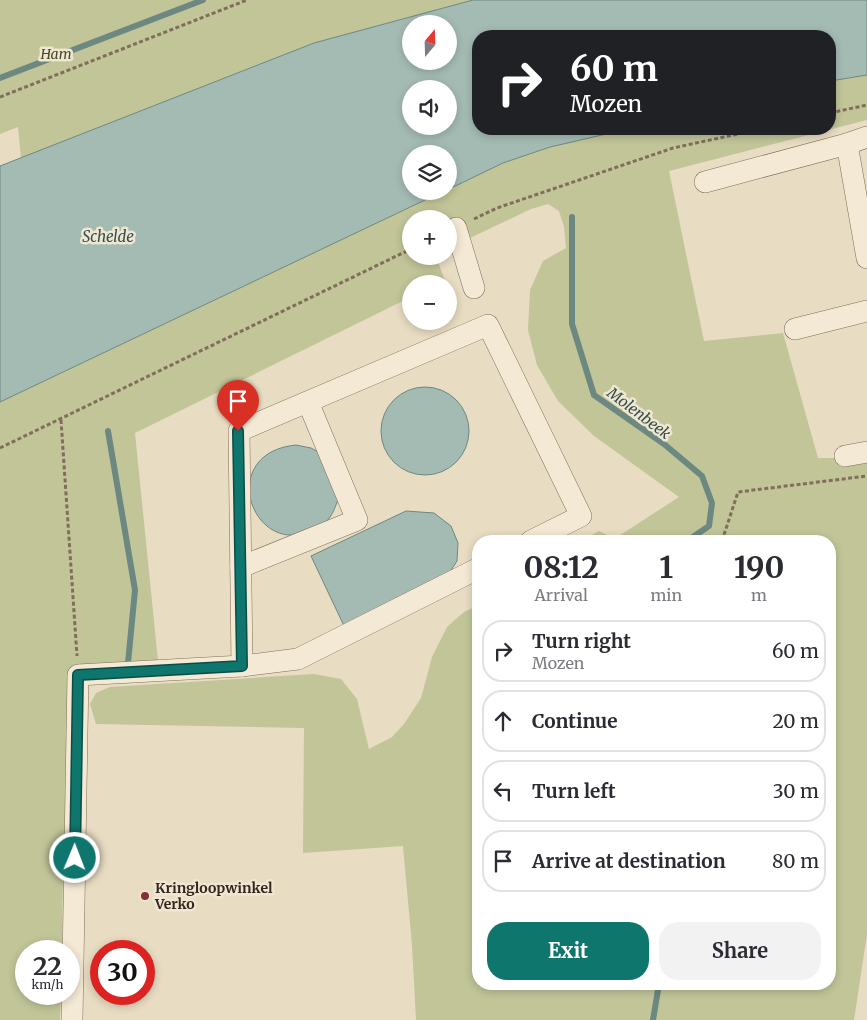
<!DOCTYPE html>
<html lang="en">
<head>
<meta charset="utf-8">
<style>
  :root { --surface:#fff; --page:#f2f2f3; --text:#2b2b33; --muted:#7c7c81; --line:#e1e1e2; --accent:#0f766e }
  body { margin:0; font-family:Merriweather,serif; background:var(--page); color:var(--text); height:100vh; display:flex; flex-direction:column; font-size:19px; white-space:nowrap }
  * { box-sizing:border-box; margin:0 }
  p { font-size:16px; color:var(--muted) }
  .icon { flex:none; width:28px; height:28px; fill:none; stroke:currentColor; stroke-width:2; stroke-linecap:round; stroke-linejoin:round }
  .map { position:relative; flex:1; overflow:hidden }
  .drawer { position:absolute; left:472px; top:535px; width:364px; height:455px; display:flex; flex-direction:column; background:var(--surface); border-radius:20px; box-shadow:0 2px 8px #0003 }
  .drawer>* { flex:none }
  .banner { position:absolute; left:472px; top:30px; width:364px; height:105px; border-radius:20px; box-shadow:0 2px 8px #0003; background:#202124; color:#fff; overflow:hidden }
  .needle { width:32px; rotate:19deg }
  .controls { position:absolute; left:402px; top:15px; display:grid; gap:10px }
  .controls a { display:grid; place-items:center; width:55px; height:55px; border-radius:50%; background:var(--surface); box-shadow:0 2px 8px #0003; font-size:25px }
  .speed { position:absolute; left:15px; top:940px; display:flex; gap:10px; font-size:25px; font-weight:700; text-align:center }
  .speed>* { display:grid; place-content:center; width:65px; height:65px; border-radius:50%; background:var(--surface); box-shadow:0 2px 8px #0003; line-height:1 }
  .speed small { font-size:12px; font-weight:400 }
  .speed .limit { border:8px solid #d22; background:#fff; color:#111 }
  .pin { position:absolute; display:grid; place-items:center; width:42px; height:42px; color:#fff; margin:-51px -21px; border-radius:50% 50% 50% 0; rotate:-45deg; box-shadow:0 0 5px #0007 }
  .pin .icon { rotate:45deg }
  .me { position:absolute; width:55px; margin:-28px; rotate:1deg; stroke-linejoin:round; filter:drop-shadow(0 0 4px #0008) }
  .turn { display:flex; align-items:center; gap:18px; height:105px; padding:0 15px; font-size:22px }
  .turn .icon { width:65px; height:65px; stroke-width:2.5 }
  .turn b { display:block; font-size:35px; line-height:42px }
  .eta { display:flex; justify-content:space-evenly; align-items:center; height:85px; text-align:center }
  .eta b { font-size:30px; font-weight:700; line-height:35px }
  .action { display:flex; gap:10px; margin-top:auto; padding:10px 15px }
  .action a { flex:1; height:58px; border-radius:20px; background:var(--accent); color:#fff; font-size:20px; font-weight:700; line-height:58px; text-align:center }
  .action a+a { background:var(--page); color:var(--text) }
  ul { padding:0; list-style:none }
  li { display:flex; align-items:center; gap:15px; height:62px; margin:0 10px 8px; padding:0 5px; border:2px solid var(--line); border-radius:20px }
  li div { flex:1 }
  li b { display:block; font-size:19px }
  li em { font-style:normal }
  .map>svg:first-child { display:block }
</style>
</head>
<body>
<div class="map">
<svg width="867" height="1020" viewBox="0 0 867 1020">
  <rect width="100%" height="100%" fill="#e8dcc2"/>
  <g fill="#c1c598">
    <polygon points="0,0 473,0 314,43 21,158 18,127 0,134"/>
    <polygon points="867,75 867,120 669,171 704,341 783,333 818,458 867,458 867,934 854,1020 416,1020 412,945 403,846 303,853 304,728 96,724 90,704 96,693 110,687 314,674 341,679 357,699 369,749 392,737 404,724 421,698 432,657 447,627 464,612 479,605 479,984 830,984 830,541 611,541 679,497 594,436 558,401 537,365 528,330 530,290 543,261 566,248 564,227 559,211 548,204 531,209 449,248 449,219 411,219 411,256 436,256 445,281 438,284 411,284 411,297 135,433 159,671 89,674 75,858 63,865 62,951 26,951 26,994 61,994 60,1020 0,1020 0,402 444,191 449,191 449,189 503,163 550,147 628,129 830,129 830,81"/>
    <polygon points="599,531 607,535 609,541 581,541"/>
  </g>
  <g fill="#a4bbb4" stroke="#6c8880" fill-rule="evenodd">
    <path d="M473 0H867V75L830 81V36H479V129H628L550 147 503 163 449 189V154H411V191H444L0 402V166L314 43ZM411 24H449V61H411ZM411 89H449V126H411Z"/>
    <circle cx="425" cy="431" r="44"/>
    <path d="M296 445 311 448 322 454 340 494C333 514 330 523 311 531 251 557 216 453 296 445Z"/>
    <polygon points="406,511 434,513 451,526 458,543 457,561 446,578 345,628 311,556"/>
  </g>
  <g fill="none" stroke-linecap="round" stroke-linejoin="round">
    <g stroke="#6c8880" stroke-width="6">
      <polyline points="0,78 203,0"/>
      <polyline points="572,217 572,324 594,395 664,444 702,476 712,503 709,526 687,541"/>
      <polyline points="108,431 135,590 128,663"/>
      <polyline points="653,1020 659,984"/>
    </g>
    <defs>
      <g id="minor">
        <polyline points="867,137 847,144 867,258"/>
        <polyline points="705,182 847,144"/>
        <polyline points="456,228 474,288"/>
        <polyline points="795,329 867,311"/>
        <polyline points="845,456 867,452"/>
        <polyline points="241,567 357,520 308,402"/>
        <polyline points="242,666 239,431 488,325 581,516 531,541"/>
        <polyline points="72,1020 78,675 242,666 298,659 479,568"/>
      </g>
    </defs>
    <use href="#minor" stroke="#806e5b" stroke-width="22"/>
    <g stroke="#806e5b" stroke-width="3" stroke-dasharray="4 2.5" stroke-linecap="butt">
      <polyline points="0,97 247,0"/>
      <polyline points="830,113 867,105"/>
      <polyline points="474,219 497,208 673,148 761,129"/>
      <polyline points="61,420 77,656"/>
      <polyline points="0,448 411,249"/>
      <polyline points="722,541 738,492 867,476"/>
    </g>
    <use href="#minor" stroke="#f4e9d4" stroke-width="21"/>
  </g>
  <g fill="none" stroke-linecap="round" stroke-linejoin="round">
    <defs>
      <polyline id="route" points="75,858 78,675 242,666 238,431"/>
    </defs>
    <use href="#route" stroke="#0a4d48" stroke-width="12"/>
    <use href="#route" stroke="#0f766e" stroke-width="9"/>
  </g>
  <circle fill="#883236" stroke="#f0e6d1" stroke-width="2" cx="145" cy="896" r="5"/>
  <g text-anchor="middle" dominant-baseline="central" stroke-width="5" stroke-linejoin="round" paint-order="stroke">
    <g font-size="14" font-style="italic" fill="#434b27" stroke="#f0e6d1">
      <text x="56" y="54">Ham</text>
    </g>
    <g font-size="14" font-weight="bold" fill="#31271e" stroke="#f0e6d1" text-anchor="start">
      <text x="155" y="888">Kringloopwinkel<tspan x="155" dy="16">Verko</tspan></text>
    </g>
    <g font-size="15" font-style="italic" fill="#2f4f4c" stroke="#f0e6d1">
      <text x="108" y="236">Schelde</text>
      <text transform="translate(639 413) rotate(37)">Molenbeek</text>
    </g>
  </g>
</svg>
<div class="controls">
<a><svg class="needle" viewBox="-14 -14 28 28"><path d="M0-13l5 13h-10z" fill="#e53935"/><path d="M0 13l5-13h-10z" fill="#7c7c81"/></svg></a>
<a><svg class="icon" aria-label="sound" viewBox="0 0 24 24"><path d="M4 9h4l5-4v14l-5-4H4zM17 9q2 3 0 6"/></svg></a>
<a><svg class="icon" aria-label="layers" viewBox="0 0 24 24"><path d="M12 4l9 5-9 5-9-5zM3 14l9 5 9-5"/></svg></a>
<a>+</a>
<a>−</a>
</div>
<div class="speed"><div>22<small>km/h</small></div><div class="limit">30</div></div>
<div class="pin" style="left:238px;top:431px;background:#d93025"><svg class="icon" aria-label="arrive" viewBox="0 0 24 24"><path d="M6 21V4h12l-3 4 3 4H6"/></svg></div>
<svg class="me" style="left:75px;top:858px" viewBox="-20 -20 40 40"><circle r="17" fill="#0f766e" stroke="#fff" stroke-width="3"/><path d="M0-11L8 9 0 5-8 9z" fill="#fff"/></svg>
<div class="banner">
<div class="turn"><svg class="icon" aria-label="right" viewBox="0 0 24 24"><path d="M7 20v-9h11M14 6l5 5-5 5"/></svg><div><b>60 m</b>Mozen</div></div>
</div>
<section class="drawer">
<div class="eta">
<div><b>08:12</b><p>Arrival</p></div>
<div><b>1</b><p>min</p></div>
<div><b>190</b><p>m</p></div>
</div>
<ul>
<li><svg class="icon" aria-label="right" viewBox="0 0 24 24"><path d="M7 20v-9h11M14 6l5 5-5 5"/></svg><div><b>Turn right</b><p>Mozen</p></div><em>60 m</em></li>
<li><svg class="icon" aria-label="ahead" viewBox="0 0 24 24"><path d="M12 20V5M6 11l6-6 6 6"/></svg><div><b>Continue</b></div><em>20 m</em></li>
<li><svg class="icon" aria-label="left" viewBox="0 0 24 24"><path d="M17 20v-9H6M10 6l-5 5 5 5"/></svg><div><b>Turn left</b></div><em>30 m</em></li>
<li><svg class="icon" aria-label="arrive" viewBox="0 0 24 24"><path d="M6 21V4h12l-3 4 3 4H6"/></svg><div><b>Arrive at destination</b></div><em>80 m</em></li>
</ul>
<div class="action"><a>Exit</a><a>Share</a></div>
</section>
</div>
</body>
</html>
